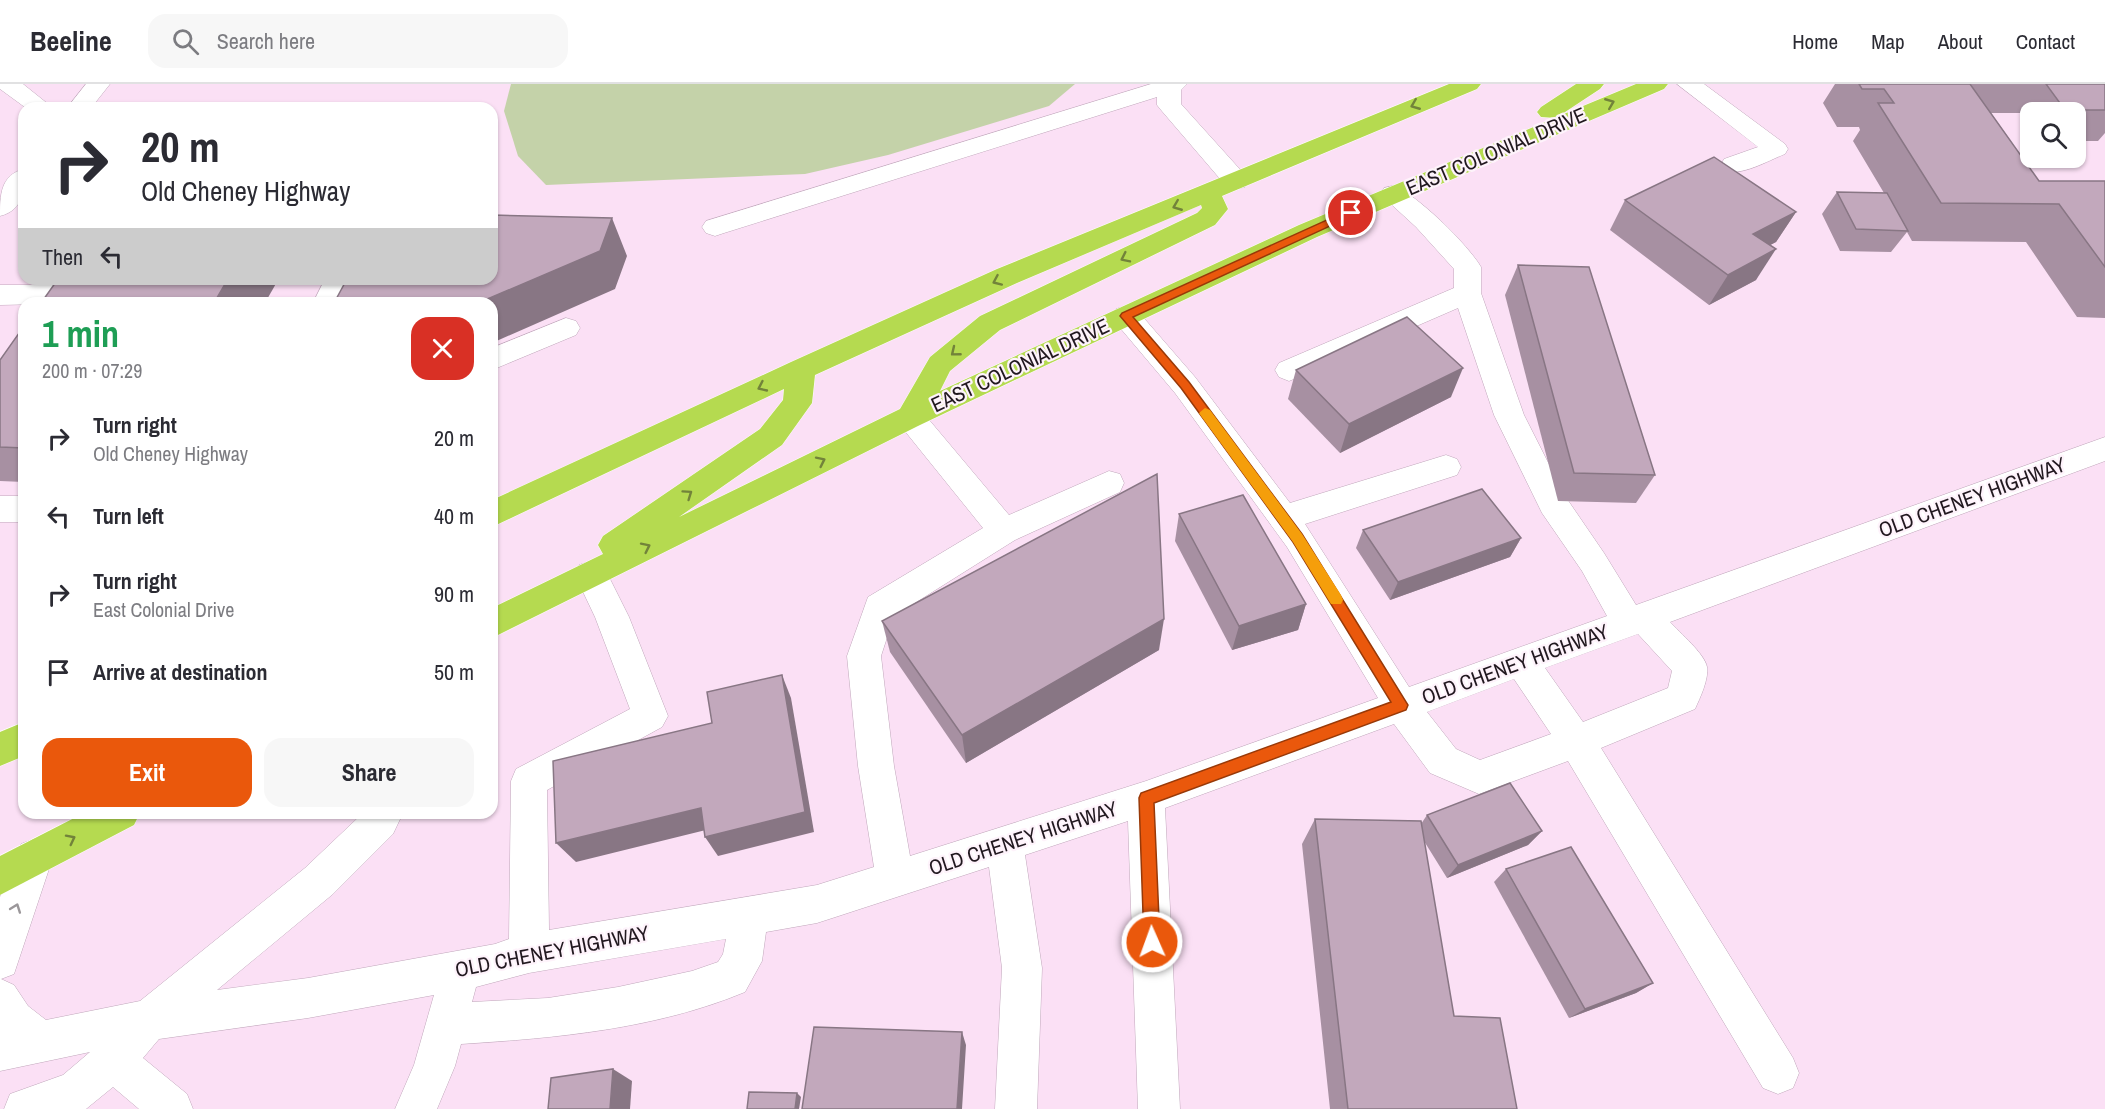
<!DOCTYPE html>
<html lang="en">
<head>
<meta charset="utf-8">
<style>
  :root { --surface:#fff; --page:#f7f7f7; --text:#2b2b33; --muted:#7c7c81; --line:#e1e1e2; --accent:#ea580c }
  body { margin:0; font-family:"Archivo Narrow",sans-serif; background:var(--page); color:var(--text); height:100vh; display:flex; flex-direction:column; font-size:22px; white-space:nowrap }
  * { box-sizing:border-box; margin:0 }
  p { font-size:20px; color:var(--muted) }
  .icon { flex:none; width:33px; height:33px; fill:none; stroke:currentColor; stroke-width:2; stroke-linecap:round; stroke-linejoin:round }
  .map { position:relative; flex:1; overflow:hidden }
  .panel { position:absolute; left:18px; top:213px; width:480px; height:522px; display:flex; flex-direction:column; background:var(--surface); border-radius:18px; box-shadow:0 2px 4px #0004 }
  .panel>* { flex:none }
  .top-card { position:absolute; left:18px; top:18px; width:480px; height:183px; border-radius:18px; box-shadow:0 2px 4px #0004; background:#fff; color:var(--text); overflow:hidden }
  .fabs { position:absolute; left:2020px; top:18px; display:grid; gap:12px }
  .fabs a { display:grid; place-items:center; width:66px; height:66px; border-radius:12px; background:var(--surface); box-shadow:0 2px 4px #0004; font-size:30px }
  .pin { position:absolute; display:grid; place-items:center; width:51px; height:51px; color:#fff; margin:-26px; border:3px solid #fff; border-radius:50%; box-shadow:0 2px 6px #0007 }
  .me { position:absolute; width:66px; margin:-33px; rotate:358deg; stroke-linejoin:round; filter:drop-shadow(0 0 4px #0008) }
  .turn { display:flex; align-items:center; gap:21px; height:126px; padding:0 24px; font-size:27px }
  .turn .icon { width:78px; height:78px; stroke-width:2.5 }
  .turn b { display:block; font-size:42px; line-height:51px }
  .then { display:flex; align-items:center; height:57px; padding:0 24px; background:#0003; gap:12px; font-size:22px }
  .round { display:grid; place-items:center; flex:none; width:63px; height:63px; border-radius:18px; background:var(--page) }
  .headline { display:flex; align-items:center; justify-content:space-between; height:102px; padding:0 24px }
  h1 { font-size:36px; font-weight:700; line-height:45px; color:#1e9e55 }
  .button { display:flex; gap:12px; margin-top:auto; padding:12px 24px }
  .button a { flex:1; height:69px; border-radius:18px; background:var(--accent); color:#fff; font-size:24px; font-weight:700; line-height:69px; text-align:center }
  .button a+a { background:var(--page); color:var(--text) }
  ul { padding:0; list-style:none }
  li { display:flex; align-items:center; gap:18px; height:78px; padding:0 24px }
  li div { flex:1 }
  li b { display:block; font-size:22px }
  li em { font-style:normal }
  header { display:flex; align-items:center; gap:36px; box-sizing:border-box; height:84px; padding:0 30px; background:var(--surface); border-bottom:2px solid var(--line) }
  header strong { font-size:28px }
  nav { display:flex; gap:33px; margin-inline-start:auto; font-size:21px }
  .search { width:420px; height:54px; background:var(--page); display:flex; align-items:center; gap:15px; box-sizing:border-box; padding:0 21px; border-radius:18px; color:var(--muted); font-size:22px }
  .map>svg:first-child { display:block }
</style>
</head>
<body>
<header>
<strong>Beeline</strong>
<div class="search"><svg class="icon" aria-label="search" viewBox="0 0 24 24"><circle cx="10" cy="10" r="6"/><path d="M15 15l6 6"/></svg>Search here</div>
<nav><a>Home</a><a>Map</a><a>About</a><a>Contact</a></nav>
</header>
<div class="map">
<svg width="2105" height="1025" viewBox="0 0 2105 1025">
  <rect width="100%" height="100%" fill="#fbe0f5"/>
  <polygon fill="#c4d2a9" points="511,0 1075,0 1049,22 888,71 805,90 546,101 518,72 504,27"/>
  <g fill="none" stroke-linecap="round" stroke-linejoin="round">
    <defs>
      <g id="minor">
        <polygon points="0,0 23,0 53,24 26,24 0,5"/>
        <polygon points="86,0 110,0 91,24 67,24"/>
        <polygon points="1151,0 1187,0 1181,6 1181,20 1245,91 1249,97 1245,103 1236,105 1227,103 1161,26 1157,21 1157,13 724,149 715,152 706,149 702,143 706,137"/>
        <path d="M1677 0H1704L1785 60 1788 65 1785 70C1767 77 1743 92 1724 87L1721 81 1724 75 1758 63Z"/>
        <path d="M24 85C24 106 24 126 0 132 0 112 0 91 24 85Z"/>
        <path d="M1393 102C1415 108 1469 162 1481 183V209L1524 331 1565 412 1604 469 1636 521 2105 353V377L1670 538C1679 548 1705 570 1707 583 1709 595 1700 614 1695 625L1601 664 1793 974 1799 989 1793 1004 1778 1010 1763 1004 1568 677 1479 710 1430 689 1394 640 1165 724 1180 1025H1138L1128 737 1025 771 1042 884 1037 1025H995L1002 884 989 783 817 839 766 848 762 877 745 908C656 945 557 954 461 960L455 982 437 1025H395L414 981 434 911 308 934 159 955 143 974 187 1010 193 1025H139L113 1003 86 1025H4L10 1010 63 991 90 968 0 987V813L21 760 34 755 47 760 53 773 14 890 1 895 14 901 28 922 46 936 140 917 305 784 363 729H403L393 750 333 810 217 906 308 894 495 860 509 855 511 697 516 685 630 625 595 533 575 491 579 481 591 477 603 481 629 533 668 632 662 643 547 706 549 846 817 801 874 783 858 682 847 572 868 513 983 444 900 341 895 333 900 325 910 322 920 325 1009 431 1109 387 1120 390 1124 399 1120 408 1015 456 894 532 881 572 894 682 910 772 1146 697 1378 614 1287 463 1175 309 1116 239 1112 232 1116 225 1126 222 1136 225 1195 293 1290 419 1446 371 1457 375 1461 383 1457 391 1305 440 1409 603 1607 532 1582 487 1542 429 1494 331 1458 224 1299 293 1289 297 1279 293 1275 286 1279 279 1454 204V185L1416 143 1380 110 1384 104ZM1638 550 1672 587 1668 604 1583 638 1545 584ZM1514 595 1551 650 1480 676 1456 665 1427 628ZM726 855 723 870 718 878 692 887 618 903 548 914 472 918 476 903 529 889Z"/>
        <polygon points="325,195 353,195 341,219 313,219"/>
        <polygon points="0,201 73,201 83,204 87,211 82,219 0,221"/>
        <polygon points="566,234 576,237 580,244 576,251 492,286 492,264"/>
        <rect x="0" y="412" width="24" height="26"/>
      </g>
      <g id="highway">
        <path d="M1449 0H1481L1477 5 1222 112 1228 125 1215 141 1000 246 950 287 940 307 1299 141 1555 34 1541 33 1537 28 1541 23 1576 0H1604L1600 5 1559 32 1636 0H1668L1664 5 1317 153 920 341 492 554V524L603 470 598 461 603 452 760 345 783 316 784 305 492 443V416L791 278 997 185ZM1201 121 1202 124 1197 129 980 232 930 273 900 325 679 433 782 361 812 319 815 291 1017 199Z"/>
        <polygon points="24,638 24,672 0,682 0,648"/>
        <polygon points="84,729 140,729 134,741 0,811 0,772"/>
      </g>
    </defs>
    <use href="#minor" stroke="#c0a7bb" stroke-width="1"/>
    <use href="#highway" stroke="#fff" stroke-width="1"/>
    <use href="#minor" fill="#fff" fill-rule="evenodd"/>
    <use href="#highway" fill="#b5da50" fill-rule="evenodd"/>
  </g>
  <g fill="#a790a2">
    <polygon points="1835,0 2104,0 2105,1 2105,49 2098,57 2076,57 2076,28 2031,28 2031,44 2021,29 1991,29 2039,97 2105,97 2105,234 2077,233 2026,158 1912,157 1907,148 1891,168 1840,167 1822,130 1837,108 1884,109 1853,57 1860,46 1859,43 1837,43 1823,19"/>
    <polygon points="1625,116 1796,128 1776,158 1770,161 1756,196 1709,221 1610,146"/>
    <polygon points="1518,181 1655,391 1636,419 1558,417 1505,211"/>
    <polygon points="24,242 24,398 0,397 0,276"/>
    <polygon points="1296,286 1451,313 1340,369 1288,315"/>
    <polygon points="1179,430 1306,520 1298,546 1232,566 1175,457"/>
    <polygon points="1363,446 1521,454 1510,473 1390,516 1356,464"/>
    <polygon points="882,537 1159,566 966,679 890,568"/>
    <polygon points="1427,731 1542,747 1528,761 1447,794 1424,757 1454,932 1517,1025 1330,1025 1302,760 1315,735 1421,740"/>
    <polygon points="1506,785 1653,899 1636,909 1569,934 1494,798"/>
  </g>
  <g fill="#887684">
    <polygon points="1796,128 1776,158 1734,180 1753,150"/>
    <polygon points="612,134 627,172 615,205 492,259 492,219 478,219"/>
    <polygon points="1776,165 1756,196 1709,221 1728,191"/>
    <polygon points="228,195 277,195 278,196 265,219 214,219"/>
    <polygon points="1463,284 1451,313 1340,369 1349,340"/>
    <polygon points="1521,454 1510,473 1390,516 1398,498"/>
    <polygon points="1306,520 1298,546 1232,566 1239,542"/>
    <polygon points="1164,535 1159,566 966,679 962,651"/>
    <polygon points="782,591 791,614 814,748 718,772 705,753"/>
    <polygon points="701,724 714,744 576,778 556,759"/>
    <polygon points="1542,747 1528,761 1447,794 1458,781"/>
    <polygon points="1653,899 1636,909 1569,934 1585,925"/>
    <polygon points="962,948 966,961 962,1025 957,1025"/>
    <polygon points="613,985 632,997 630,1025 610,1025"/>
    <polygon points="797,1009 801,1013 799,1025 795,1025"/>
  </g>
  <g fill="#c2a8bc" stroke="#887684" stroke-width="1.5">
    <polygon points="1859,0 1970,0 2039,97 2105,97 2105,183 2059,120 1941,119 1878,19 1894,19 1884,5 1862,5"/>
    <polygon points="2046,0 2104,0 2105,1 2105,26 2065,26"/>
    <polygon points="1714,73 1796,128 1753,150 1776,165 1728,191 1625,116"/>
    <polygon points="1837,108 1887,109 1908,147 1856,145"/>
    <polygon points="492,131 612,134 600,167 478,219 334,219 347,195 492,195"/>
    <polygon points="1518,181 1589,183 1655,391 1574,389"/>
    <polygon points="58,195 228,195 214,219 41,219"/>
    <polygon points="1407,233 1463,284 1349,340 1296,286"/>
    <polygon points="24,242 24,364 0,363 0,276"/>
    <polygon points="1157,390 1164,535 962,651 882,537"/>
    <polygon points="1482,405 1521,454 1398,498 1363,446"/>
    <polygon points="1243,411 1306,520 1239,542 1179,430"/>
    <polygon points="782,591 805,728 705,753 701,724 556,759 553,677 712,639 707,608"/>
    <polygon points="1510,699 1542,747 1458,781 1427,731"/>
    <polygon points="1315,735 1421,737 1454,932 1500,934 1517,1025 1348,1025"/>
    <polygon points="1571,763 1653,899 1585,925 1506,785"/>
    <polygon points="814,943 962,948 957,1025 802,1025"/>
    <polygon points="613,985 610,1025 548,1025 551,994"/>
    <polygon points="749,1008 797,1009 795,1025 747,1025"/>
  </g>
  <defs><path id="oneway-chevron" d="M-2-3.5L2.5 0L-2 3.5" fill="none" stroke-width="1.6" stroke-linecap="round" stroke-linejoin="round" transform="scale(1.5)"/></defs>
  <g stroke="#72833a">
    <use href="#oneway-chevron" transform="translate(1610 19) rotate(-22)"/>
    <use href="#oneway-chevron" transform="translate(1415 21) rotate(158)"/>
    <use href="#oneway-chevron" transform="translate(1177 122) rotate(158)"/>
    <use href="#oneway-chevron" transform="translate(1125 174) rotate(154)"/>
    <use href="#oneway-chevron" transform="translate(997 197) rotate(156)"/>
    <use href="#oneway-chevron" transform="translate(955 268) rotate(141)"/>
    <use href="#oneway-chevron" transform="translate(762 303) rotate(155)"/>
    <use href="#oneway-chevron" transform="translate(821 377) rotate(-26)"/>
    <use href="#oneway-chevron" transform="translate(688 410) rotate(-35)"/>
    <use href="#oneway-chevron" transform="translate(646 463) rotate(-26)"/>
    <use href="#oneway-chevron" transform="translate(71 755) rotate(-27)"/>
  </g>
  <use stroke="#9b979a" href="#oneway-chevron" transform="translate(16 824) rotate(-70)"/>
  <polygon fill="#ea580c" stroke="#983908" stroke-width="1.5" points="1351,125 1356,129 1354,131 1133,233 1189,298 1302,450 1408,621 1406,626 1154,719 1160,858 1158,863 1152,866 1146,863 1144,858 1139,714 1141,709 1391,618 1293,458 1181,304 1120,232 1122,229"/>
  <polygon fill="#f59e0b" points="1205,324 1210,326 1302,450 1341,511 1343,516 1341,520 1331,520 1293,458 1201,332 1199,329"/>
  <g text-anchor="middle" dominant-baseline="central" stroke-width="4.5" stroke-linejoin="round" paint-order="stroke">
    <g font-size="21" fill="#21181f" stroke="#fef3fb">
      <text transform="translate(1496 67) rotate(-23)">EAST COLONIAL DRIVE</text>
      <text transform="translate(1020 281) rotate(-25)">EAST COLONIAL DRIVE</text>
      <text transform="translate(1972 413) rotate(-20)">OLD CHENEY HIGHWAY</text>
      <text transform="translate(1515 580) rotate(-20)">OLD CHENEY HIGHWAY</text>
      <text transform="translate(1023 754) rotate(-18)">OLD CHENEY HIGHWAY</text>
      <text transform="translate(552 867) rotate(-11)">OLD CHENEY HIGHWAY</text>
    </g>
  </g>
</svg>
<div class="fabs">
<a><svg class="icon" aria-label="search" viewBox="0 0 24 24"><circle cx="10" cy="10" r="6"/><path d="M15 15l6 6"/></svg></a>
</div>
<div class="pin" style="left:1351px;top:129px;background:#d93025"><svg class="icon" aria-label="arrive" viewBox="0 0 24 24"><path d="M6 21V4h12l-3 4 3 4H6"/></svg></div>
<svg class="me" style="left:1152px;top:858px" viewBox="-20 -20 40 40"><circle r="17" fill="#ea580c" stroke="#fff" stroke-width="3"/><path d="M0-11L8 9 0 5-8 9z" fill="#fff"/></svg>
<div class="top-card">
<div class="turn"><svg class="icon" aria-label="right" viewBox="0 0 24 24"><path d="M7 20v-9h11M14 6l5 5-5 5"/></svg><div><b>20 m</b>Old Cheney Highway</div></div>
<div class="then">Then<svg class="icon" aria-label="left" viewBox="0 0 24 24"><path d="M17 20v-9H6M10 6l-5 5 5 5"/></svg></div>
</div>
<section class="panel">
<div class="headline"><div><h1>1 min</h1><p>200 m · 07:29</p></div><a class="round" style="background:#d93025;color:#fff"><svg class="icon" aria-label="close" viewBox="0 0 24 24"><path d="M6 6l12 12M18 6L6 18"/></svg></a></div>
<ul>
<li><svg class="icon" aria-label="right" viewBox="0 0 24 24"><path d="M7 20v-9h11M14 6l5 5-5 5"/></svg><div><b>Turn right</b><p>Old Cheney Highway</p></div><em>20 m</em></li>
<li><svg class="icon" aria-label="left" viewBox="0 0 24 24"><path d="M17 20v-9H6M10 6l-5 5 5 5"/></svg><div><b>Turn left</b></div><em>40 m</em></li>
<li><svg class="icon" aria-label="right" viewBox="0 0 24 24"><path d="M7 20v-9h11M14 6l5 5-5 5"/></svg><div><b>Turn right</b><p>East Colonial Drive</p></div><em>90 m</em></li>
<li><svg class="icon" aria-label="arrive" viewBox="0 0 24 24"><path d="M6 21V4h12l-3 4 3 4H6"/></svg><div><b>Arrive at destination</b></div><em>50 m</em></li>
</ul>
<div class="button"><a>Exit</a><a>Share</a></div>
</section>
</div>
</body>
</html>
